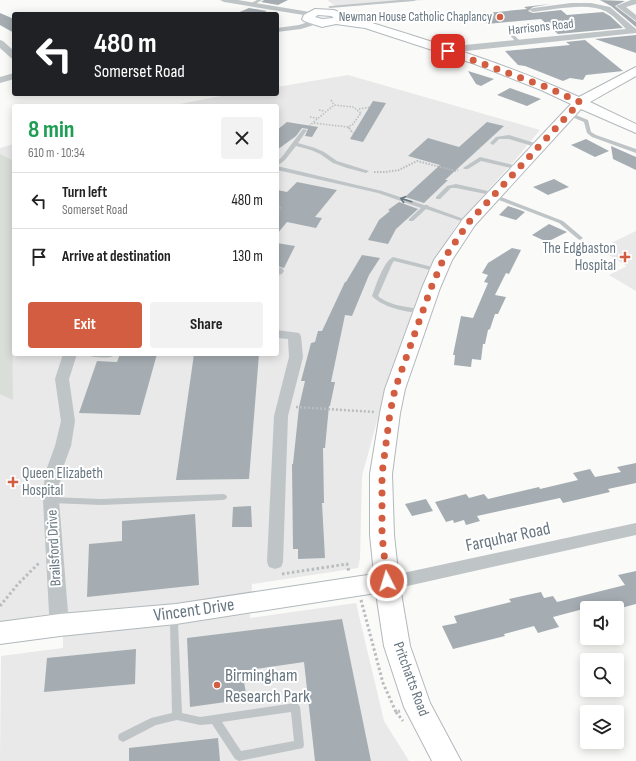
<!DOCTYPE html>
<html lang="en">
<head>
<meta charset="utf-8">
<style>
  :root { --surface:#fff; --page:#f2f2f2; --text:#222; --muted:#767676; --line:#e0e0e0; --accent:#d25d40 }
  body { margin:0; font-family:"Sofia Sans Condensed",sans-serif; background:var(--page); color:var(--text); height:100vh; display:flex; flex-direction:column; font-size:15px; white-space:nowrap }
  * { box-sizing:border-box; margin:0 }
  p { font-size:13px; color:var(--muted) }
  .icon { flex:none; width:22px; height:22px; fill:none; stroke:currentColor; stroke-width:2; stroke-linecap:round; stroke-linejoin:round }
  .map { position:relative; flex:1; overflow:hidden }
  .details { position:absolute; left:12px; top:104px; width:267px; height:252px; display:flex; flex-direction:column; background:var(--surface); border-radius:4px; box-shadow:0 2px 10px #0003 }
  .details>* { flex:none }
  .top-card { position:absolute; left:12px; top:12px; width:267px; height:84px; border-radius:4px; box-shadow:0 2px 10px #0003; background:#202124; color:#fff; overflow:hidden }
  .controls { position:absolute; left:580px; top:601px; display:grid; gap:8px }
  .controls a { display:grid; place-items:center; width:44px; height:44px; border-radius:4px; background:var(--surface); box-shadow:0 2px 10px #0003; font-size:20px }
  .pin { position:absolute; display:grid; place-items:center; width:34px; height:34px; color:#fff; margin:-17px; border-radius:8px; box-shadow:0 2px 6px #0006 }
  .me { position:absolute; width:44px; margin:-22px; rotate:355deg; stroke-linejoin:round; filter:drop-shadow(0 0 3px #0008) }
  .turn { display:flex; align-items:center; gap:14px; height:84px; padding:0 16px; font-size:18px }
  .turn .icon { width:52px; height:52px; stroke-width:2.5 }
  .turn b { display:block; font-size:28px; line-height:34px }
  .round { display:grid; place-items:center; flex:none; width:42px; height:42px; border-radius:4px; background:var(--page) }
  .head { display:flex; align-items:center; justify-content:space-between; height:68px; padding:0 16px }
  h1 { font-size:24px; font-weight:700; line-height:30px; color:#1e9e55 }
  .primary-button { display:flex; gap:8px; margin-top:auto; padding:8px 16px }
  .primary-button a { flex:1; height:46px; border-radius:4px; background:var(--accent); color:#fff; font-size:16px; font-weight:700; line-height:46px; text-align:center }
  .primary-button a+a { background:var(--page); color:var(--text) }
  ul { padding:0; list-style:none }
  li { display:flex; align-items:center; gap:12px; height:56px; padding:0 16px; border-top:1px solid var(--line) }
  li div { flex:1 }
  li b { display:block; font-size:15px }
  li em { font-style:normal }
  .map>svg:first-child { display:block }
</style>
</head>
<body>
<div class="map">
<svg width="636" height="761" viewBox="0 0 636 761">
  <rect width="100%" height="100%" fill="#fafaf8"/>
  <g fill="#e8e9e8">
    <polygon points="327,0 425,0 337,7"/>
    <polygon points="348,75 540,130 515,160 456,226 427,272 386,388 362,476 360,558 358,568 252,584 250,618 356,603 384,721 409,761 0,761 1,656 63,648 63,612 0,622 0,148 14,144 14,354 277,354 277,106 169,106 232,94 277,94 277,87"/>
    <polygon points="636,231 636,291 609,275 627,266 599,249"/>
  </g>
  <polygon fill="#daded8" points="0,154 14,161 14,326 12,329 13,400 0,394"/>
  <g fill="#a5adb2">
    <polygon points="264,0 288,0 278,5 261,2"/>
    <polygon points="600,0 625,1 615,6 636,22 636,27 611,6"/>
    <polygon points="550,4 533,7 528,11 533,13 561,10 567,15 603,12 610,16 623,28 558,34 541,19 487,24 476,14 527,9 524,7"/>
    <polygon points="249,8 267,11 260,14 235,14"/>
    <polygon points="0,13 14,19 14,33 0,25"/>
    <polygon points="636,35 636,53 595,39"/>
    <polygon points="585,40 623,71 586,75 583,80 570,78 563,81 525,66 518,65 505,51 570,45 566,42"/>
    <polygon points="468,71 494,79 481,86 476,84"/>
    <polygon points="510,88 541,99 527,106 497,95"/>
    <polygon points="373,101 386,103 363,142 350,139"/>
    <polygon points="287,122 318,127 312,137 305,136 308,129 302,128 296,136 277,150 277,130"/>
    <polygon points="487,122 504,126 445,180 448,180 427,200 424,203 405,197 440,165 408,156 428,138 459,147"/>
    <polygon points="586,139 609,151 595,157 571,145"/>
    <polygon points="611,146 636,157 636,170 613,159"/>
    <polygon points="554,179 569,187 548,195 533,187"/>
    <polygon points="297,182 337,190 315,217 322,218 316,228 287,222 277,234 277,190 287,192"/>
    <polygon points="399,202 418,209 396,229 388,244 368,240 379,220 390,211 388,210"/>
    <polygon points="508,206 520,210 525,212 516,220 499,215"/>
    <polygon points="549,224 567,232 547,242 532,235"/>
    <polygon points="277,243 295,246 284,268 277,266"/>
    <polygon points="512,248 521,250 509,274 506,273 495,295 506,297 498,314 495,314 490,329 488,330 485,344 483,344 481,360 472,359 471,367 454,365 455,355 453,355 461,316 473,318 488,283 484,282 488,275 482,273 488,263"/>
    <polygon points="362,255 380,258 369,275 352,316 345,315 331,382 335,382 330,406 329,406 325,448 323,448 324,503 322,503 325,558 298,559 298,549 293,549 292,464 293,464 299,407 305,381 301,381 311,343 315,342 318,331 322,331 345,282 346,282"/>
    <polygon points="120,354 157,354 140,415 79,413 97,361 117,362"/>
    <polygon points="194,354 259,354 249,479 176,480"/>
    <polygon points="636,463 636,483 608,489 610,492 563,503 560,498 477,516 480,521 466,525 464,520 454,523 453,520 446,522 435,502 466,494 469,498 484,494 488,499 539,487 540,489 578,480 573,473 590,469 595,477 621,472 617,467"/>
    <polygon points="426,499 433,511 412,516 405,504"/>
    <polygon points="251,506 252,527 232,527 233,507"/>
    <polygon points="195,514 199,585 87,597 89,544 122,541 122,521"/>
    <polygon points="636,571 636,604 621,608 587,608 553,617 559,627 538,633 534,626 504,634 505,636 453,649 442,626 457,623 454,616 511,602 509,599 527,595 541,592 544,598 553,596 557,602 625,585 618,575"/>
    <polygon points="342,619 371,761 315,761 304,662 242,671 247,699 190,707 187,638"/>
    <polygon points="136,649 135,684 44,692 47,658"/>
    <polygon points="218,738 220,761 129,761 129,748"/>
  </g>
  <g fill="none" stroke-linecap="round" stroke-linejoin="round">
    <defs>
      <path id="secondary" d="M315 9 334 10 343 14C423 39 503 62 579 97L636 67V76L590 102 636 124V133L581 109 475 225 452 260 440 288 405 389 400 413 392 474 394 535 399 581 410 646 430 703 461 761H432L404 707 384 646 376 593 176 624 60 636 0 644V622L60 614 176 604 374 574 370 535V474L380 413 385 389 422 288 434 260 463 219 571 104 541 90 475 64 365 28 336 24 322 27 304 21 302 19 304 15ZM318 15 331 16 334 18 322 19 315 17Z"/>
    </defs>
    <use href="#secondary" stroke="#b2b8bc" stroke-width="2"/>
    <g stroke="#babdc0" stroke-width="1.5" stroke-dasharray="1.5 1.5" stroke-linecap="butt">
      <polyline points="331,100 334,105"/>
      <polyline points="359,109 370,107"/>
      <polyline points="319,110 324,111"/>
      <polyline points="310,117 317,118"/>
      <polyline points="309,126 334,105 353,107 361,113 353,124 348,127 313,123"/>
      <polyline points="348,127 350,129"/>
    </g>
    <g stroke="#babdc0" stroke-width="2" stroke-dasharray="1.5 1.5" stroke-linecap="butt">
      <polyline points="349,128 353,133"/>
      <polyline points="374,172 386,172 399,170 417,161 456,171 458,170"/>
      <polyline points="277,207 280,208 281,206"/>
    </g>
    <polyline stroke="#babdc0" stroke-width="2.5" stroke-dasharray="2 2" stroke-linecap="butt" points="296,407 375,412"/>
    <g stroke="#babdc0" stroke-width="3" stroke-dasharray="2.5 2.5" stroke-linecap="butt">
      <polyline points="282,574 347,564 349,572"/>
      <polyline points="361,600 383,683 396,712 400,711"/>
      <polyline points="0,606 18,584 40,562"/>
      <polyline points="396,712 403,721"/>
    </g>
    <g fill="#bfc4c7" fill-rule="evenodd">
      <polygon points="257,0 262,0 252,6 250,6 250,4"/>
      <polygon points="400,0 416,0 414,1 330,8 328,7 330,6"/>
      <polygon points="524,24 526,24 532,31 530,32 513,34 521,42 517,43 508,33 510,32 527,30 523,25"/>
      <polygon points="567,113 571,113 588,120 591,132 596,135 636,149 636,153 592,137 587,133 584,122 567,115"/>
      <polygon points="303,129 307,130 298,143 315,148 324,152 337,161 369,171 366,173 347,168 333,163 320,154 311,150 296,146 285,160 277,166 277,161 281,158"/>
      <polygon points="509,135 541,145 542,146 539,148 509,139 499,139 493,145 490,143 496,137"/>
      <polygon points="480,157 521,167 522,168 519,170 481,161 468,169 464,169 463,168"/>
      <polygon points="277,166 382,191 424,205 428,205 428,206 472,222 471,223 467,223 426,209 413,221 409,221 409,219 421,208 378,193 277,170"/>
      <polygon points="456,184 497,193 498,194 496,195 563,221 583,238 580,240 578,239 559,223 491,197 491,195 456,188 451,188 440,199 436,199 436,197 447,186"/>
      <path d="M393 257 440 269 441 270 438 272 394 261 392 264 378 296C391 307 408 306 424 310L425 311 424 312C409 314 382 307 372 296 376 286 383 262 393 257Z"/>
      <path d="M84 354H110L113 356C109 359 88 357 84 354Z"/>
      <polygon points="223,494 226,495 227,497 226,499 223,500 101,505 51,503 48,502 47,500 48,498 51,497 101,499"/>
      <path d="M175 612 178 613 179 616 178 623 182 713 200 717 295 703 298 704 300 707 304 745 303 748 239 761 235 759 212 724 200 725 177 720 156 725 127 740 123 742 119 740 118 737 119 734 151 718 172 713 170 623 172 613ZM291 712 294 741 241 751 222 722Z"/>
    </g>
    <g fill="#bfc4c7" fill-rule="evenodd">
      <polygon points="220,0 238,0 310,12 314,14 310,16 224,2"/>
      <polygon points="631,0 636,0 636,4 626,7 636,15 636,21 616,6"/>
      <path d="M571 3H591L610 7 636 29V33L456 52 448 54 444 51 445 49 455 46 626 29C620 23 613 15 605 11 586 2 553 10 533 12L529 10 533 8Z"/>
      <polygon points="314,20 318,22 317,24 301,29 277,32 277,28 299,25"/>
      <polygon points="0,40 3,41 14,51 14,59 11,58 0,48"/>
      <polygon points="14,73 14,79 0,83 0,77"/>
      <polygon points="277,267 282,268 284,271 282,274 277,275"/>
      <polygon points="277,330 299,333 301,336 303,357 288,416 283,562 281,567 275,569 269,567 267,562 274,416 289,357 288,339 277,338"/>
      <polygon points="63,354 77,354 69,379 75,421 71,446 61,473 59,500 69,625 66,630 60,632 54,630 51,625 49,613 43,500 45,473 55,446 61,421 55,379"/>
      <polygon points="636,523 636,535 403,587 387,588 381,586 378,581 381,576 403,573"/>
    </g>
    <use href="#secondary" fill="#fff" fill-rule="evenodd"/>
  </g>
  <defs><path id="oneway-shaft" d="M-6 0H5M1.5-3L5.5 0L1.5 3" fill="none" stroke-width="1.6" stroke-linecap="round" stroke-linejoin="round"/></defs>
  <use stroke="#677680" href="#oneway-shaft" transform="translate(406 200) rotate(-163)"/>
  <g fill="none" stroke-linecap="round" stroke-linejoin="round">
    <polyline stroke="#d25d40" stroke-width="7" stroke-dasharray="0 12.6" points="387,581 382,535 382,474 390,413 395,389 431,288 443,260 469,222 580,102 546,87 448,51"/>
  </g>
  <g fill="#d25d40" stroke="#fff" stroke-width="1.5">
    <circle cx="500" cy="17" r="4"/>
    <path d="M623 251h4v4h4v4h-4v4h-4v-4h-4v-4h4z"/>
    <path d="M11 476h4v4h4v4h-4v4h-4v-4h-4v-4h4z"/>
    <circle cx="217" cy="685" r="4"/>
  </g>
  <g text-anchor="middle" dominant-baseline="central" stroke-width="4" stroke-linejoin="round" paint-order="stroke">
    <g font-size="13" fill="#677680" stroke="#fff" text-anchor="end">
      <text x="492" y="17">Newman House Catholic Chaplancy</text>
    </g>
    <g font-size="13" fill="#677680" stroke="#fff">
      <text transform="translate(541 27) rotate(-6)">Harrisons Road</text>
    </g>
    <g font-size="15" fill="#677680" stroke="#fff" text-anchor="end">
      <text x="616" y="248">The Edgbaston<tspan x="616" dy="17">Hospital</tspan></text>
      <text x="22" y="473" text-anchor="start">Queen Elizabeth<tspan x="22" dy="17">Hospital</tspan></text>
    </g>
    <g font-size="15" fill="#677680" stroke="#fff">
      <text transform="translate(54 548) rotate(-93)">Brailsford Drive</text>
      <text transform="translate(411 679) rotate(70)">Pritchatts Road</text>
    </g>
    <g font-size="18" fill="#677680" stroke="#fff">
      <text transform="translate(508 537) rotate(-12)">Farquhar Road</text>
      <text transform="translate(194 610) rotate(-8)">Vincent Drive</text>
    </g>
    <g font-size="18" fill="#677680" stroke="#fff" text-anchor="start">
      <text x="225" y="675">Birmingham<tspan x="225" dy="21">Research Park</tspan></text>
    </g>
  </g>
</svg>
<div class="controls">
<a><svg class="icon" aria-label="sound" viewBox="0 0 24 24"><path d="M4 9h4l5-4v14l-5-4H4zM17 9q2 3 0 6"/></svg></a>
<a><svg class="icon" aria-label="search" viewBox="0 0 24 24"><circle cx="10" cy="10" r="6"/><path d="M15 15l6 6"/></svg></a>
<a><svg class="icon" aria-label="layers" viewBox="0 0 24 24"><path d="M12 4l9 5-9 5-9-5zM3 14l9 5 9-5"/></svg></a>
</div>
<div class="pin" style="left:448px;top:51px;background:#d93025"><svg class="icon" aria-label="arrive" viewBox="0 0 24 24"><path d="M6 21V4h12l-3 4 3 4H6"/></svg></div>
<svg class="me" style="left:387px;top:581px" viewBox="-20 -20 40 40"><circle r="17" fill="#d25d40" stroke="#fff" stroke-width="3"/><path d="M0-11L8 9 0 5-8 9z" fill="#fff"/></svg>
<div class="top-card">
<div class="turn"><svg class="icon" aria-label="left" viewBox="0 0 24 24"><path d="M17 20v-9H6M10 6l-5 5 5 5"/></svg><div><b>480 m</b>Somerset Road</div></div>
</div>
<section class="details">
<div class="head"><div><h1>8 min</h1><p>610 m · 10:34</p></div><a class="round"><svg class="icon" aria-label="close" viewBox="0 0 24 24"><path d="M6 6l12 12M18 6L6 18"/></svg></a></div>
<ul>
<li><svg class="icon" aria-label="left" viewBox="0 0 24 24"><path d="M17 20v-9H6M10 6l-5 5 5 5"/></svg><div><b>Turn left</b><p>Somerset Road</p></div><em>480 m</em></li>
<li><svg class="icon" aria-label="arrive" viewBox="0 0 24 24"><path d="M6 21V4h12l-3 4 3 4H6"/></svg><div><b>Arrive at destination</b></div><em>130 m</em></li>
</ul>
<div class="primary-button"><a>Exit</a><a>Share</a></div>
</section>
</div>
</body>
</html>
